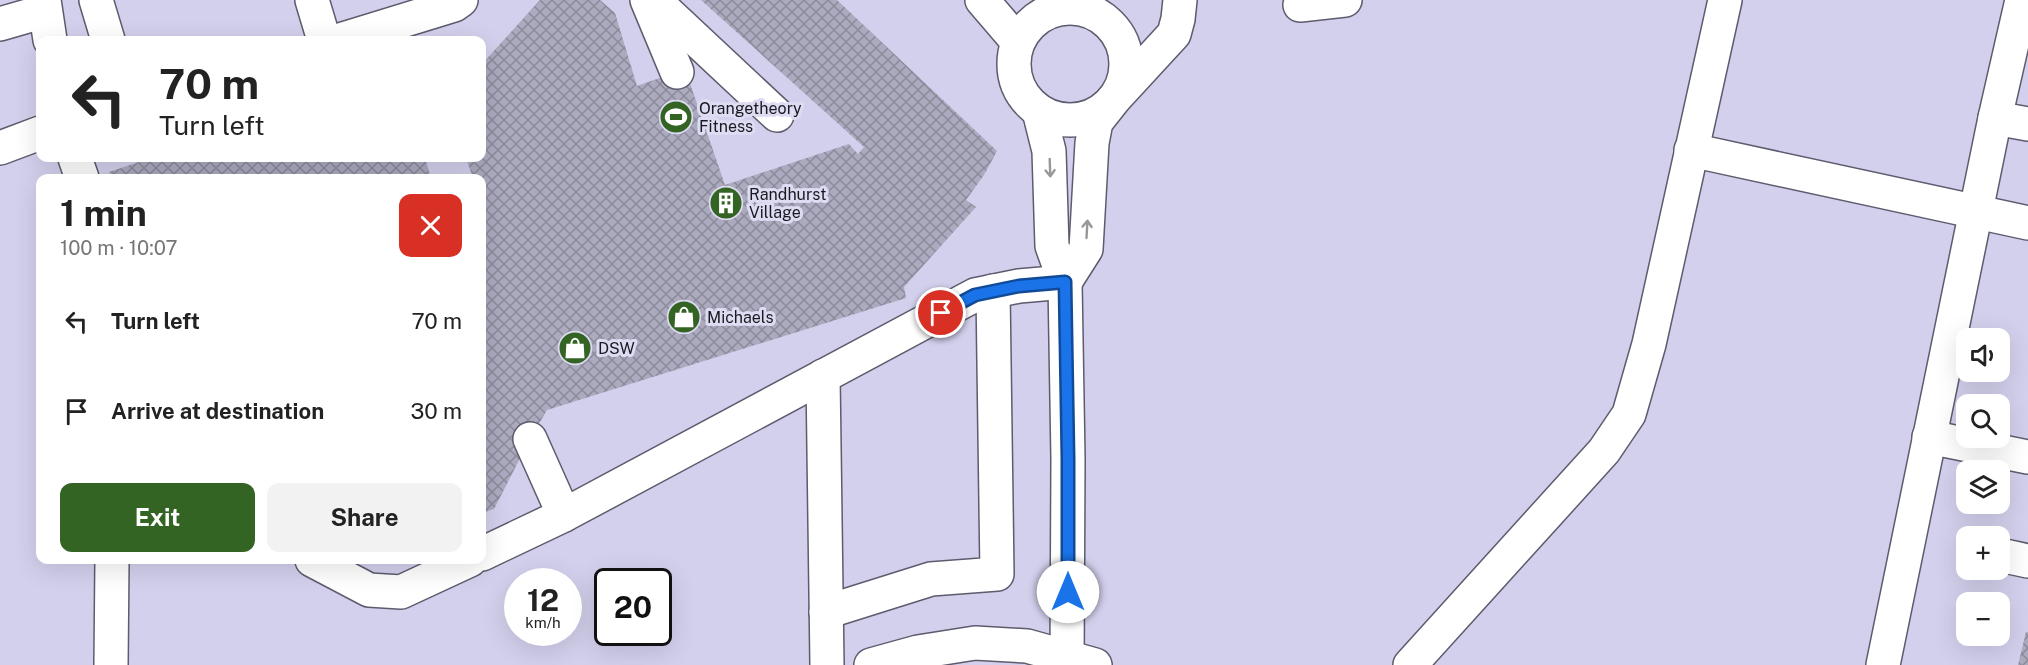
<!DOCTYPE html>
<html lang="en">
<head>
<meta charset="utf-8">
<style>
  :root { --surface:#fff; --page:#f2f2f2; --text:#222; --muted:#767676; --accent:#346424 }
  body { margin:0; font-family:"Public Sans",sans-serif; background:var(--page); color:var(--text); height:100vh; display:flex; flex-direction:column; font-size:22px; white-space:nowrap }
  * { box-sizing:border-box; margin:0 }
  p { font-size:20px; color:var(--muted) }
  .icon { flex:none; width:33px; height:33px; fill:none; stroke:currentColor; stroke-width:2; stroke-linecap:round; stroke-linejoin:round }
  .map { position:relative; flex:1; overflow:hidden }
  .details { position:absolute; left:36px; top:174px; width:450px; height:390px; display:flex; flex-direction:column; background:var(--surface); border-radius:12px; box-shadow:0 6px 24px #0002 }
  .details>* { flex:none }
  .banner { position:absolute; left:36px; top:36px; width:450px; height:126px; border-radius:12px; box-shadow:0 6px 24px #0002; background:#fff; color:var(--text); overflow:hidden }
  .controls { position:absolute; left:1956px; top:328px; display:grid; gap:12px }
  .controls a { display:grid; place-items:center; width:54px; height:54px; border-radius:12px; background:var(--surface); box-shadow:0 6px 24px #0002; font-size:30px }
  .speed { position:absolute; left:504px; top:568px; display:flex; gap:12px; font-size:30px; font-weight:700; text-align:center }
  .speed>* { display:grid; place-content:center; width:78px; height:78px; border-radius:50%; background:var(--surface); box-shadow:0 6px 24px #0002; line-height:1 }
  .speed small { font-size:15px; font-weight:400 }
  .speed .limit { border:3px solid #111; border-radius:9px; background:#fff; color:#111 }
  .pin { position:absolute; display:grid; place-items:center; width:51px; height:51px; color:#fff; margin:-26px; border:3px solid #fff; border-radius:50%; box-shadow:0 2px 6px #0007 }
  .me { position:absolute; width:66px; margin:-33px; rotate:0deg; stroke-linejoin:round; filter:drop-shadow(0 0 4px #0008) }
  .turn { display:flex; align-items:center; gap:21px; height:126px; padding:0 24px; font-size:27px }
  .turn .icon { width:78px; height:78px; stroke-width:2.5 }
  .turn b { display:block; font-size:42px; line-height:51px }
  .round { display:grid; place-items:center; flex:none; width:63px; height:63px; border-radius:12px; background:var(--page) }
  .overview { display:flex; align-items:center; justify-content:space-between; height:102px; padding:0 24px }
  h1 { font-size:36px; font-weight:700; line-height:45px }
  .cta { display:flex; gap:12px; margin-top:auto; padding:12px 24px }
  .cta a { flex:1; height:69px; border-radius:12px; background:var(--accent); color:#fff; font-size:24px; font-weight:700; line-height:69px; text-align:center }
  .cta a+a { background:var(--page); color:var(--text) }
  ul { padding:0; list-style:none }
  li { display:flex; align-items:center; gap:18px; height:90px; padding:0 24px }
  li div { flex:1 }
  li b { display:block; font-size:22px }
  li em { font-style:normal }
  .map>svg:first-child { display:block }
</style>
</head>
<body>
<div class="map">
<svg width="2028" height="665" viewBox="0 0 2028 665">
  <defs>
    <pattern id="building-cross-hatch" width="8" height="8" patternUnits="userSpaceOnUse" patternTransform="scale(1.5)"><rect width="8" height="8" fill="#acaabf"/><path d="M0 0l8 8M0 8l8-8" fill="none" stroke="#8b8a9b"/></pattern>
  </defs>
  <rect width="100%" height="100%" fill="#dedcf2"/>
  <path fill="#d2d0ec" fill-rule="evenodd" d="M0 0H2028V665H0ZM40 40H482V158H40ZM40 178H482V560H40ZM1966 339H2000V372H1966ZM1966 405H2000V438H1966ZM1966 471H2000V504H1966ZM1966 537H2000V570H1966ZM518 582H568V633H518ZM608 582H658V633H608ZM1966 603H2000V636H1966Z"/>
  <g fill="url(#building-cross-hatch)">
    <polygon points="540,0 600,0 615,13 637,86 685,69 725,185 849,144 858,154 864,147 701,0 837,0 997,151 984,175 966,200 976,207 904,287 906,298 547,410 530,439 494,509 482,513 482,178 473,178 466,158 482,158 482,64"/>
    <polygon points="151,158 425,158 431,178 111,178 109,172"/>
    <polygon points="2026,632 2028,632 2028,665 2018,665"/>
  </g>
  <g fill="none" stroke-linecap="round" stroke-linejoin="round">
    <defs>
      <g id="minor">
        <polyline points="44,0 50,40"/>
        <polyline points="96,0 108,40"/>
        <polyline points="312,0 324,40"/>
        <polyline points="647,0 677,72"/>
        <polyline points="654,0 777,115"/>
        <polyline points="982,0 1018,42"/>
        <polyline points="1300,5 1345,0"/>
        <circle cx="1070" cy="64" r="56"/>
        <polyline points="0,24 45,11"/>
        <polyline points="340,40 454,5 461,0"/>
        <polyline points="1039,111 1049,151 1052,246 1065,282 1068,459 1067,665"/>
        <polyline points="1995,118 2028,124"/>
        <polyline points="0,148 40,133"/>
        <polyline points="1691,150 2028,223"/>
        <polyline points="75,158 82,178"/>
        <polyline points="1065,282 1086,249 1092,143 1096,122 1115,98 1174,34 1178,19 1180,0"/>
        <polyline points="823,376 827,665"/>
        <polyline points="1929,437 2028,457"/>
        <polyline points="530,439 564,515"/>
        <polyline points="482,554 564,515 975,295 1019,286 1065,282"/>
        <polyline points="2000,555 2028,561"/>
        <polyline points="312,560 369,590 401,592 470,560"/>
        <polyline points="826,612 931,579 997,574 993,291"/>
        <polyline points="111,665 112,560"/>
        <polyline points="871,665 918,652 975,643 1027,646 1095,665"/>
        <polyline points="1410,665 1604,451 1629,414 1649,344 1725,0"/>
        <polyline points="1883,665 1995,118 2022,0"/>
      </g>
    </defs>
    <use href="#minor" stroke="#5d5b6d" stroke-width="36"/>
    <use href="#minor" stroke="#fff" stroke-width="33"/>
  </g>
  <defs><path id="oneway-shaft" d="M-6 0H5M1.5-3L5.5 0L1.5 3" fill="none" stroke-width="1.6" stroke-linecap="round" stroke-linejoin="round" transform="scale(1.5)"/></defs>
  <g stroke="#98989b">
    <use href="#oneway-shaft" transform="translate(1050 168) rotate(88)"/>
    <use href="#oneway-shaft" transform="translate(1087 229) rotate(-87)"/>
  </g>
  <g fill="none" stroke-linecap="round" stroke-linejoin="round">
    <defs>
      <polyline id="route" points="941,313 975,295 1019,286 1065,282 1068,459 1068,592"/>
    </defs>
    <use href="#route" stroke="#114b97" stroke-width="15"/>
    <use href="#route" stroke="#1a73e8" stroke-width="10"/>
  </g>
  <defs>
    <symbol id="stadium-disc" viewBox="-11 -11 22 22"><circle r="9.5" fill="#346424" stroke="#dedcf2"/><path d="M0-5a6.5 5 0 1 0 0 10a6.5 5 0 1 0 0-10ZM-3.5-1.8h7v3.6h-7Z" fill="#fff"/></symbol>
    <symbol id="building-disc" viewBox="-11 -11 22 22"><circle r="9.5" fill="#346424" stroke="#dedcf2"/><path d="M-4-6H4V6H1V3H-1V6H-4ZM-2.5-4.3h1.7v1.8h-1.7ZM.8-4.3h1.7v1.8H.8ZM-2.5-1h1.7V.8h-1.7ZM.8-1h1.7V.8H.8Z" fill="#fff"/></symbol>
    <symbol id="shop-disc" viewBox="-11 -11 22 22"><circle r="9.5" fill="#346424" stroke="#dedcf2"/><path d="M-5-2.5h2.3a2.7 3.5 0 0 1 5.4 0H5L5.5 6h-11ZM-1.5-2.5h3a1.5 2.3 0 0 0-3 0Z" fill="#fff"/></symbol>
  </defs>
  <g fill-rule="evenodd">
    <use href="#stadium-disc" x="657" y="98" width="38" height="38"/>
    <use href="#building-disc" x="707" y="184" width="38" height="38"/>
    <use href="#shop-disc" x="665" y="298" width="38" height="38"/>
    <use href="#shop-disc" x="556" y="329" width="38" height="38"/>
  </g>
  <g text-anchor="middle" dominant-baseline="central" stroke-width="6" stroke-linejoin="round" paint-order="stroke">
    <g font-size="16" fill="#191920" stroke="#dedcf2" text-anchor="start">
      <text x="699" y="108">Orangetheory<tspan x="699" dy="18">Fitness</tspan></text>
      <text x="749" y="194">Randhurst<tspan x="749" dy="18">Village</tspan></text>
      <text x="707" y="317">Michaels</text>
      <text x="598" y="348">DSW</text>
    </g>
  </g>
</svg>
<div class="controls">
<a><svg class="icon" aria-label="sound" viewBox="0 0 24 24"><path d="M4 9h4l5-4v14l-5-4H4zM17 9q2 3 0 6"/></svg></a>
<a><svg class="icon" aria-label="search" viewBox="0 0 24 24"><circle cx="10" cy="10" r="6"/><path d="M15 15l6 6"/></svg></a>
<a><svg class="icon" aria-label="layers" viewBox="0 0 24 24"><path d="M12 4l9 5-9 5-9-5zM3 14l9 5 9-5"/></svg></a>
<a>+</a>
<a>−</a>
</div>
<div class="speed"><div>12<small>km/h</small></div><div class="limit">20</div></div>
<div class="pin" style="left:941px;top:313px;background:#d93025"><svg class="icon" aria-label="arrive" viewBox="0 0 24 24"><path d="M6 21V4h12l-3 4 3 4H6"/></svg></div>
<svg class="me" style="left:1068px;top:592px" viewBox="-20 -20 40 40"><circle r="19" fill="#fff"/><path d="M0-13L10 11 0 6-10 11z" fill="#1a73e8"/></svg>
<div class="banner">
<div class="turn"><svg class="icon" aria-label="left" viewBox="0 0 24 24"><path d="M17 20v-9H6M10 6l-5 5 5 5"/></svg><div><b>70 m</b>Turn left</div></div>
</div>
<section class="details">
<div class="overview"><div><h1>1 min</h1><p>100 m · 10:07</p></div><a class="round" style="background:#d93025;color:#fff"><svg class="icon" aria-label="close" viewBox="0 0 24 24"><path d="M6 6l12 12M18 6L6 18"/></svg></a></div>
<ul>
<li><svg class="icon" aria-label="left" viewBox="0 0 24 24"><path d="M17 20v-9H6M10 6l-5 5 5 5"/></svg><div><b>Turn left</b></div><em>70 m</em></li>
<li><svg class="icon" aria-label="arrive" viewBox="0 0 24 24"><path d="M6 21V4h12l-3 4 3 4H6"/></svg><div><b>Arrive at destination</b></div><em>30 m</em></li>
</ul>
<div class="cta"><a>Exit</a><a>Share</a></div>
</section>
</div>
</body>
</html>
